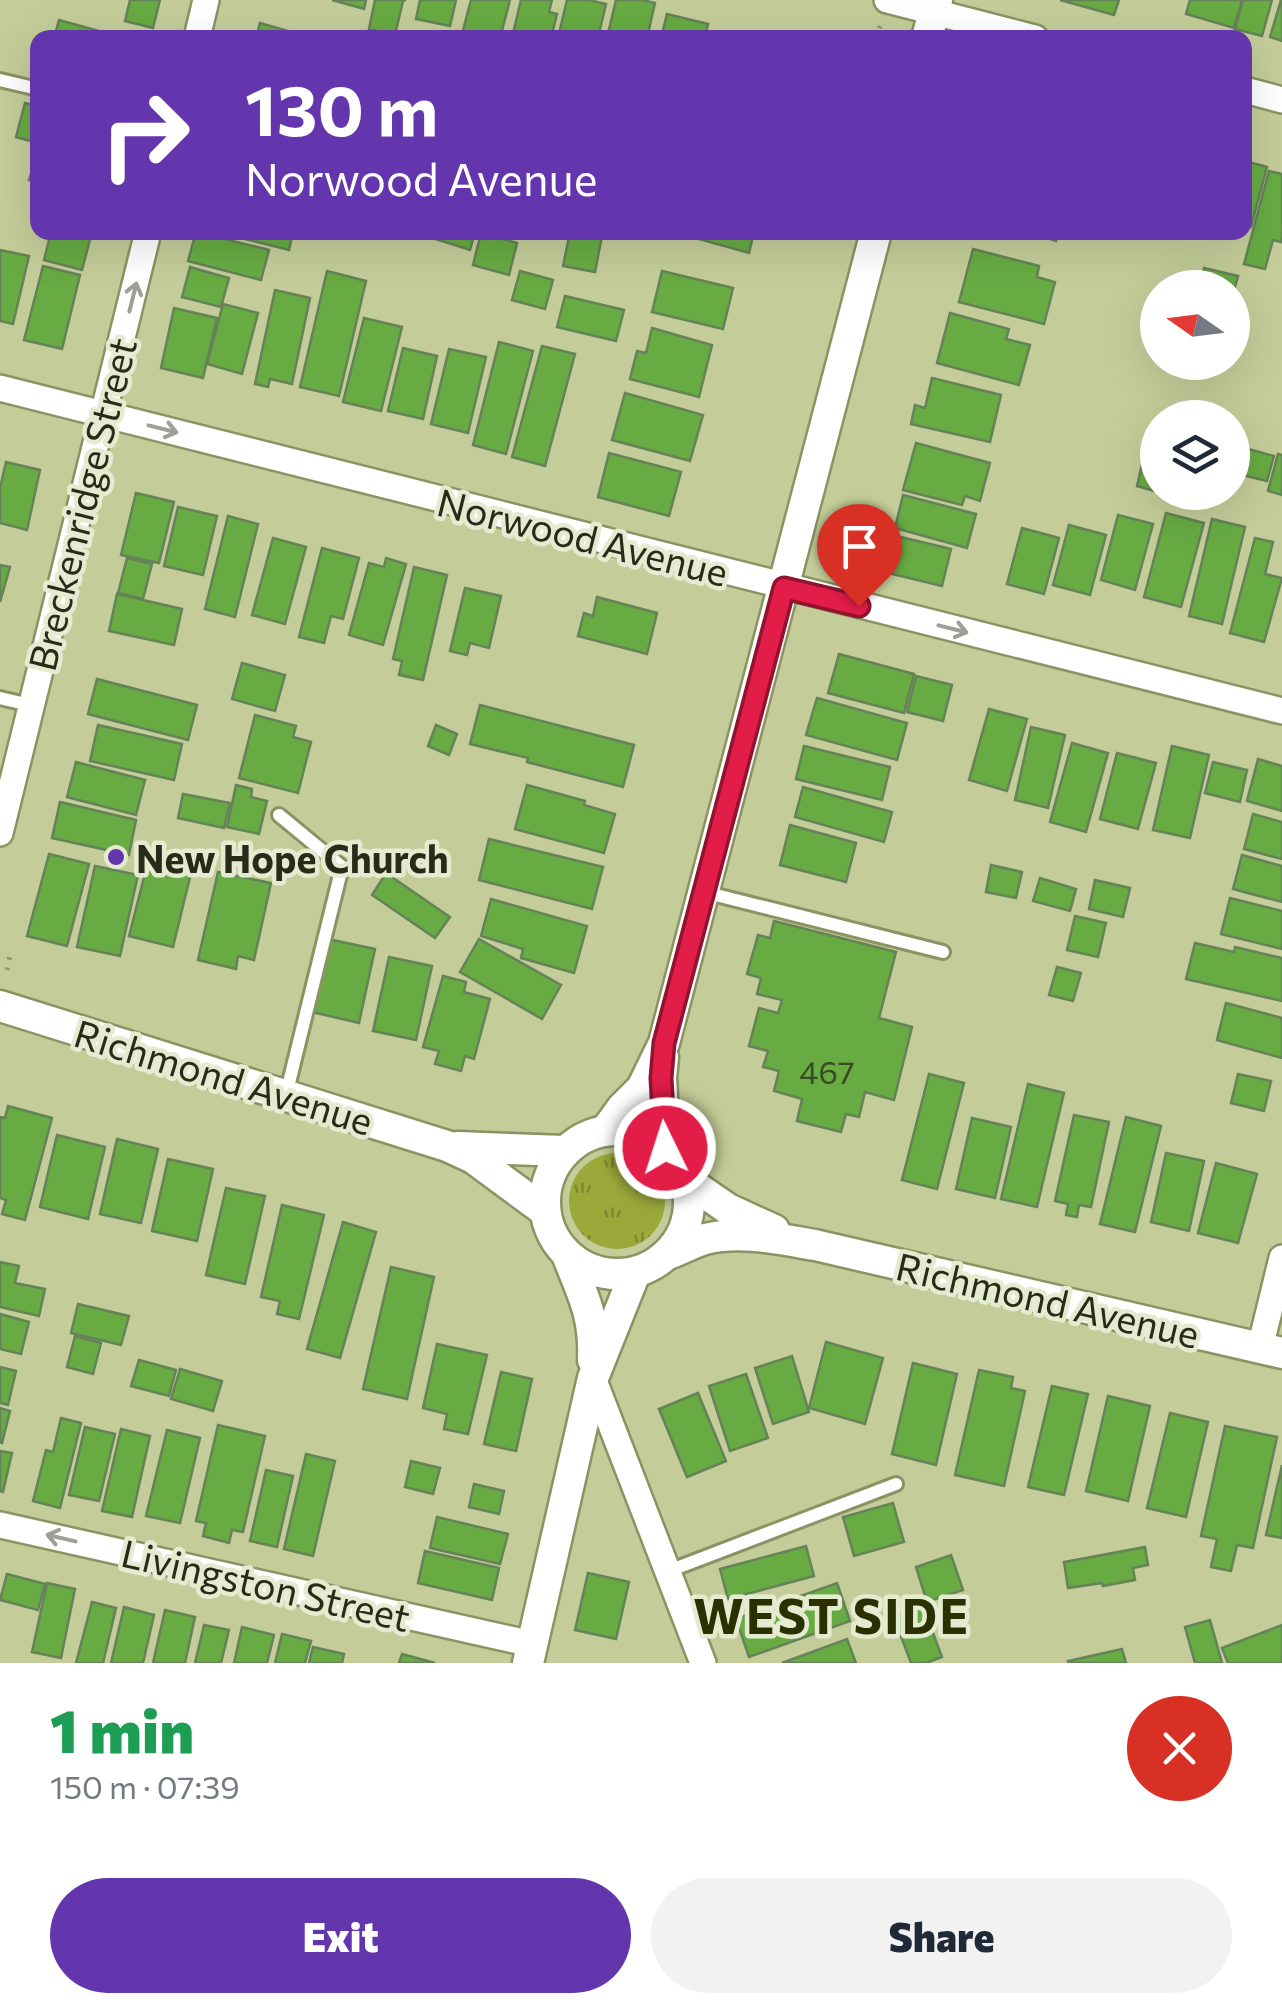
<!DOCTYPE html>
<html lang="en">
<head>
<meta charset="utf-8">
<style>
  :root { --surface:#fff; --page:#f2f2f3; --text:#1f2937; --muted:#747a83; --accent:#6436ad }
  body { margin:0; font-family:Commissioner,sans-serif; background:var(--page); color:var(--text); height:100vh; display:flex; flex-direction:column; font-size:38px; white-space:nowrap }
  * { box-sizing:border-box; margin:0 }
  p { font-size:32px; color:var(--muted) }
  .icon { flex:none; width:55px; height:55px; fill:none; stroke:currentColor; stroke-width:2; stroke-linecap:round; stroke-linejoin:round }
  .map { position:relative; height:1663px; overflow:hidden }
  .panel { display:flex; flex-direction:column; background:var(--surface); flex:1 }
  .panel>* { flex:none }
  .guide { position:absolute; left:30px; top:30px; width:1222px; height:210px; border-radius:20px; box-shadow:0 10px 40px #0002; background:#6436ad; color:#fff; overflow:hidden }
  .needle { width:65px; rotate:284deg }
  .buttons { position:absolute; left:1140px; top:270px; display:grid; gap:20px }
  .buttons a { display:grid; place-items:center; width:110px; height:110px; border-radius:50%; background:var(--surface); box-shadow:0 10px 40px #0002; font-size:50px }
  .pin { position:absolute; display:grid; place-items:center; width:85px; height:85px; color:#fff; margin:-102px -42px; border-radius:50% 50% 50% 0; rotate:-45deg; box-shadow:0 0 10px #0007 }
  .pin .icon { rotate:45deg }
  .me { position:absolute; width:110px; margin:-55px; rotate:356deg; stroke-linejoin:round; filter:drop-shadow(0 0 8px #0008) }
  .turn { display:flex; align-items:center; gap:35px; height:210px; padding:0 50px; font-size:45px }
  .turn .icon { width:130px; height:130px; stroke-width:2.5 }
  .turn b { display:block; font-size:70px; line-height:85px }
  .round { display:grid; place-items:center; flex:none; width:105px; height:105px; border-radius:52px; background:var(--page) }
  .overview { display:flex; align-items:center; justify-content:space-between; height:170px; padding:0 50px }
  h1 { font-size:60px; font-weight:800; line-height:75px; color:#1e9e55 }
  .primary-button { display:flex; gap:20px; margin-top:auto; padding:20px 50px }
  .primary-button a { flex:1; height:115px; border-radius:60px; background:var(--accent); color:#fff; font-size:40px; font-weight:800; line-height:115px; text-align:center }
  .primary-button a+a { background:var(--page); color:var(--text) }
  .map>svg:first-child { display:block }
</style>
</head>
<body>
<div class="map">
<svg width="1282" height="1663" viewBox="0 0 1282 1663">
  <defs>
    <pattern id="grass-tufts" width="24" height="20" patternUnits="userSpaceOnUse" patternTransform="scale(2.5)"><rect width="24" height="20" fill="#9ba93a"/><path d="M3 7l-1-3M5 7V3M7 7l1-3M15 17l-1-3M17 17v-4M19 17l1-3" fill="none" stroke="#7e8a30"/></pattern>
  </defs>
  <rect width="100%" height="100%" fill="#c4cd99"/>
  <circle fill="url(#grass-tufts)" cx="617" cy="1201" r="48"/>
  <g fill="#67ab42" stroke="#658258" stroke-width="2.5">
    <polygon points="130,0 160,0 153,28 125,21"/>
    <polygon points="332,0 366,0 364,9"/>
    <polygon points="375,0 406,0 403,1 395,35 369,29"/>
    <polygon points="420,0 456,0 450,26 416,19"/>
    <polygon points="471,0 510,0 500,38 461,38"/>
    <polygon points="521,0 552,0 549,12 557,14 551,38 512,38"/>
    <polygon points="567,0 589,0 606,4 598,38 558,38"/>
    <polygon points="616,0 642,0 655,3 647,38 607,38"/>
    <polygon points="1060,0 1119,0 1114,15"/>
    <polygon points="1190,0 1242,0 1234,28 1186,14"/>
    <polygon points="1243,0 1272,0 1262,36 1235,29"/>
    <polygon points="1281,0 1282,0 1282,41 1270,37"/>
    <polygon points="667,14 708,24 705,38 661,38"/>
    <polygon points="59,20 124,38 54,38"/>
    <polygon points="260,23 305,36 304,38 256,38"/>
    <polygon points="25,103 38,106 38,143 16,137"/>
    <polygon points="38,152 38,183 29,180"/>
    <polygon points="1245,161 1267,167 1251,227 1245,226"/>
    <polygon points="1269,171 1282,174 1282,237 1281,242 1273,240 1265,269 1244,264"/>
    <polygon points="51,232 92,232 82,270 44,260"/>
    <polygon points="196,232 269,250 261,280 188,261"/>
    <polygon points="217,232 293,232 289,250"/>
    <polygon points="437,232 475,232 470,250 435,239"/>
    <polygon points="570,232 602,236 595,272 563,266"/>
    <polygon points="674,232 754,232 749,253"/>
    <polygon points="1027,232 1058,232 1056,241"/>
    <polygon points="481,233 517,243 509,275 473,265"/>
    <polygon points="973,249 1039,266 1037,277 1055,282 1044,324 959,302"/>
    <polygon points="0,250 29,256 13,324 0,321"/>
    <polygon points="43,266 80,275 62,349 24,340"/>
    <polygon points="190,267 229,278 221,307 182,297"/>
    <polygon points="1204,268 1238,276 1232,298 1232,288 1200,288"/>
    <polygon points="327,271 366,281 339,396 300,387"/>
    <polygon points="520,271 553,280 545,309 512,300"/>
    <polygon points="662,271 733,288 723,329 652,312"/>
    <polygon points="275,290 310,298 292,384 270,379 268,387 255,384"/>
    <polygon points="565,296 624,310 616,341 557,327"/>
    <polygon points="223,304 258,313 242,374 207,364"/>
    <polygon points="174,308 217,318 203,378 161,368"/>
    <polygon points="950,313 1009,329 1006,339 1030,345 1019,385 937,363"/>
    <polygon points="364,318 402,327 381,411 343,402"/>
    <polygon points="652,328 712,345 699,397 630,379 637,351 646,353"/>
    <polygon points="499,342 533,351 506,454 473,445"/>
    <polygon points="542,346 575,354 545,466 512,457"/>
    <polygon points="403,348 437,356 423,419 388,411"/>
    <polygon points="449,349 486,357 468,433 431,424"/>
    <polygon points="932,378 1001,395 990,442 911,424 915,405 925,408"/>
    <polygon points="625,393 703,415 690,461 612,440"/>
    <polygon points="916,443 990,463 980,501 965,496 962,505 903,490"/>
    <polygon points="1245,448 1274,456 1267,481 1238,474"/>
    <polygon points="609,453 681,472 669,516 598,497"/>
    <polygon points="1278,454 1282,455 1282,495 1268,491"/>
    <polygon points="1143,460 1158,464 1158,492 1137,486"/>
    <polygon points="6,462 40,470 27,530 0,523 0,488"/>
    <polygon points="136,493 174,502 159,563 121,555"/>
    <polygon points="903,495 976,514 967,548 895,528"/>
    <polygon points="178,507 217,516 203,575 164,566"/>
    <polygon points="1166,513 1204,523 1181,607 1144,597"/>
    <polygon points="1118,515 1153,524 1135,590 1101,580"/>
    <polygon points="228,516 258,524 235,617 205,609"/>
    <polygon points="1212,519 1245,527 1222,624 1189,616"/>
    <polygon points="1069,525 1106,535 1090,595 1053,585"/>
    <polygon points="1022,528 1059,538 1044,594 1007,584"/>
    <polygon points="888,534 951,549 942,586 880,571"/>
    <polygon points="273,538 306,547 285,624 252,615"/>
    <polygon points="1255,538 1273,542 1265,574 1282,578 1264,642 1230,633"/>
    <polygon points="322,548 359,558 343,619 331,616 324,643 299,637"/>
    <polygon points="127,558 152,564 143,599 118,593"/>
    <polygon points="386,558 406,564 383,645 349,635 369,563 384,567"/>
    <polygon points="0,565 10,567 0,602"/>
    <polygon points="414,567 447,575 423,680 399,675 402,661 393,659"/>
    <polygon points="465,588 501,596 489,648 470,643 467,655 450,651"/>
    <polygon points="117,594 182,609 174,645 109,631"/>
    <polygon points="597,597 657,613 647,654 578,636 584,613 593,616"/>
    <polygon points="839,654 914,674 904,713 828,693"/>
    <polygon points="242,663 285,675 275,711 232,699"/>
    <polygon points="916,676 952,685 943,721 907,712"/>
    <polygon points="97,679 197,705 188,740 88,714"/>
    <polygon points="817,698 907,723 897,760 806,735"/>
    <polygon points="480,705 634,745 623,787 527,762 528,758 470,744"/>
    <polygon points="989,709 1027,719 1007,791 969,780"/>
    <polygon points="255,715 296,726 293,737 311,742 298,793 239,778"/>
    <polygon points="98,725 182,744 174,780 90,761"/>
    <polygon points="436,725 457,734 449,755 428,746"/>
    <polygon points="1031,727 1065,735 1048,808 1015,800"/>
    <polygon points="1072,743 1108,753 1086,832 1050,822"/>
    <polygon points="804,746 890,767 882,800 796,779"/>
    <polygon points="1172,746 1209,755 1190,838 1153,830"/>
    <polygon points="1117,753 1156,763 1138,829 1100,819"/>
    <polygon points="1258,759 1282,766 1282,811 1247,801"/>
    <polygon points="76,762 145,780 136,815 67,797"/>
    <polygon points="1213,762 1247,770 1240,802 1205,793"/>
    <polygon points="236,785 252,789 251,797 267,801 259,834 227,827"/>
    <polygon points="527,785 585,801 584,805 615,814 604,853 515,829"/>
    <polygon points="803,787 892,812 884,842 795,817"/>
    <polygon points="183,794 230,803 224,828 178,818"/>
    <polygon points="60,802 136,820 129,855 52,838"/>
    <polygon points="1253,814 1282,822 1282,859 1244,849"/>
    <polygon points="790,825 856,843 846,882 780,865"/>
    <polygon points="489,839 603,867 592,909 479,880"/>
    <polygon points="49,854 89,864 67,946 27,936"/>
    <polygon points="150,854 193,865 173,947 129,936"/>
    <polygon points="1242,855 1282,866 1282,902 1233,889"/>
    <polygon points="991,865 1022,872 1016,898 986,892"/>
    <polygon points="95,866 138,875 120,956 77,947"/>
    <polygon points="218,872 271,883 254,960 238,956 236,969 198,960"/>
    <polygon points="386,873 450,917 435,938 372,895"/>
    <polygon points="1040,878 1076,889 1070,911 1033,901"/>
    <polygon points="1095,880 1130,888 1123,917 1089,909"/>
    <polygon points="1230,898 1282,911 1282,949 1221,934"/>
    <polygon points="491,899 587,926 574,973 521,958 523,949 481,936"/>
    <polygon points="1075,916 1106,923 1098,957 1067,950"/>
    <polygon points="774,921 896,952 879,1018 912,1027 894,1100 865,1092 859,1117 846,1114 841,1132 797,1121 802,1099 774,1091 779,1071 763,1067 768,1051 749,1046 759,1008 778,1013 782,1000 757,994 761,978 747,974 758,935 770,938"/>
    <polygon points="328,939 375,949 359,1023 312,1012"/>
    <polygon points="479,939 561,985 542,1019 460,972"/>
    <polygon points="1195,943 1234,952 1235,947 1282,958 1282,1001 1186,979"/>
    <polygon points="389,957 432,966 416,1040 373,1031"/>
    <polygon points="1057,967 1081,973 1073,1001 1049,995"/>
    <polygon points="443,976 466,982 464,992 490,999 474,1059 465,1056 461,1071 435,1064 439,1051 423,1047"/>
    <polygon points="1226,1003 1282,1018 1282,1058 1217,1040"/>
    <polygon points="929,1074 964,1083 937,1189 902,1180"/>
    <polygon points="1238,1074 1271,1081 1264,1111 1231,1103"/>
    <polygon points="1028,1084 1064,1093 1037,1207 1001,1199"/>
    <polygon points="8,1106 52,1118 25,1220 2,1214 6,1200 0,1198 0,1117 5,1118"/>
    <polygon points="1074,1115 1109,1122 1091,1207 1079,1205 1077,1217 1066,1215 1068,1204 1055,1201"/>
    <polygon points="1126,1117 1161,1126 1135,1232 1100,1224"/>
    <polygon points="972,1118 1011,1127 995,1198 956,1189"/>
    <polygon points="57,1135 105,1147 88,1219 40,1207"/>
    <polygon points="117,1139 158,1149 141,1223 100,1214"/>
    <polygon points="1166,1153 1204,1161 1189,1231 1151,1222"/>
    <polygon points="168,1159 213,1169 197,1241 152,1231"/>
    <polygon points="1216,1163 1257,1174 1238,1243 1198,1233"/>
    <polygon points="226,1188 265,1196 245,1284 206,1275"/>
    <polygon points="282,1205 324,1215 299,1319 277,1314 280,1301 261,1297"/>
    <polygon points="343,1222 376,1232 340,1358 307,1349"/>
    <polygon points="0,1262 19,1266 15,1283 45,1289 39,1316 0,1307"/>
    <polygon points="391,1267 434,1277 407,1399 363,1389"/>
    <polygon points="78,1304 129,1316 121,1345 71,1333"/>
    <polygon points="0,1314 29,1322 21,1354 0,1349"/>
    <polygon points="75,1336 101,1343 93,1374 67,1367"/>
    <polygon points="826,1342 883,1358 865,1424 809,1408"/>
    <polygon points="437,1344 487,1355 468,1434 444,1429 447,1414 423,1408"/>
    <polygon points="792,1356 809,1412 773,1424 755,1368"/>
    <polygon points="139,1360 176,1370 169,1396 131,1386"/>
    <polygon points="913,1363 957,1374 936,1465 892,1454"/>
    <polygon points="0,1367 16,1371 8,1405 0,1403"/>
    <polygon points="180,1369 222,1381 213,1411 171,1399"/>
    <polygon points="979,1370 1013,1377 1011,1388 1025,1391 1004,1486 955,1475"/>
    <polygon points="501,1372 532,1379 516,1451 484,1444"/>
    <polygon points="746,1374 768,1438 730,1451 709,1386"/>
    <polygon points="1052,1386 1088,1394 1064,1495 1028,1487"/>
    <polygon points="698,1393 726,1461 687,1477 659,1409"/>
    <polygon points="1108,1396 1150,1406 1128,1501 1086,1491"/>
    <polygon points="0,1408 10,1411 2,1443 0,1442"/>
    <polygon points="1170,1413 1208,1422 1186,1517 1147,1508"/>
    <polygon points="61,1418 81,1423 60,1508 33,1501 46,1450 53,1452"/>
    <polygon points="218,1425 265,1436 243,1532 232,1530 229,1543 203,1536 206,1523 196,1521"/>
    <polygon points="1225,1426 1277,1437 1253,1548 1237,1545 1231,1571 1211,1567 1217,1539 1201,1536"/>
    <polygon points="85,1427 115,1434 99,1501 69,1495"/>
    <polygon points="121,1429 150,1436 132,1517 102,1511"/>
    <polygon points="167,1430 200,1438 180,1523 146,1516"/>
    <polygon points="0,1451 12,1453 3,1492 0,1491"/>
    <polygon points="306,1454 335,1461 313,1556 284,1549"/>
    <polygon points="411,1461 440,1468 433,1494 405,1487"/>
    <polygon points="1282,1465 1282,1538 1266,1535"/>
    <polygon points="266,1470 293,1476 277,1547 250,1541"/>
    <polygon points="474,1484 504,1491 499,1514 469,1507"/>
    <polygon points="893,1503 904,1542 854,1556 843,1517"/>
    <polygon points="437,1517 508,1534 500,1564 430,1548"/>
    <polygon points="806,1546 814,1576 728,1599 720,1569"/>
    <polygon points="1145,1547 1148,1565 1133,1568 1135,1580 1103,1586 1102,1583 1068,1588 1064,1562"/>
    <polygon points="425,1551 499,1568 492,1600 418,1583"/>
    <polygon points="951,1555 963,1590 927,1602 916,1567"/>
    <polygon points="588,1573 629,1582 616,1639 575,1630"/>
    <polygon points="7,1574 45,1584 38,1610 0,1600"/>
    <polygon points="47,1583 75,1589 61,1658 32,1652"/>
    <polygon points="837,1583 850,1621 749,1657 736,1619"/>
    <polygon points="92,1602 116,1608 103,1663 76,1663"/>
    <polygon points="927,1605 934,1624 930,1625 942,1657 926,1663 911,1663 894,1618"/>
    <polygon points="124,1607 154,1615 143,1663 111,1663"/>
    <polygon points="165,1610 195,1617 185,1663 153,1663"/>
    <polygon points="1210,1620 1222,1663 1195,1663 1185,1627"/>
    <polygon points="204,1625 229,1630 221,1663 195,1663"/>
    <polygon points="1282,1625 1282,1663 1228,1663 1222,1648"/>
    <polygon points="242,1627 274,1635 267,1663 234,1663"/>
    <polygon points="282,1634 311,1641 305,1663 275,1663"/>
    <polygon points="847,1639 856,1663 782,1663"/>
    <polygon points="313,1647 344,1654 342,1663 309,1663"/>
    <polygon points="1122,1649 1126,1663 1069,1663 1068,1661"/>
    <polygon points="402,1654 435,1663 399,1663"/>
  </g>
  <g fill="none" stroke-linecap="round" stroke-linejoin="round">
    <defs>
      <g id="service">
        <polyline points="0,80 38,89"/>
        <polyline points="0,698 30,705"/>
        <polyline points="279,815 342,867 286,1095"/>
        <polyline points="704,892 943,952"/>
        <polyline points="666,1572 896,1484"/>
      </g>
      <g id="minor">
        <polyline points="887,0 1035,38"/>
        <polyline points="197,38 206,0"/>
        <polyline points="1245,90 1282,100"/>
        <polyline points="0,388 1282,711"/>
        <polyline points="0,833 148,232"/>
        <polyline points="1260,1348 1282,1258"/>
        <polyline points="593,1378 703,1663"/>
        <polyline points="0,1525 532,1644"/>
      </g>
      <g id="tertiary">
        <polyline points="927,38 937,0"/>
        <polyline points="0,1006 447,1146 473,1158 545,1211"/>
        <polyline points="663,1057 661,1078 665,1148"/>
        <circle cx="617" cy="1202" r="72"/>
        <polyline points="606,1130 622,1108 642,1088 664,1043 876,232"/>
        <polyline points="458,1147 564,1151"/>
        <polyline points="686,1180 728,1209 774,1230"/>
        <path d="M668 1254C680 1250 692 1243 705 1239 740 1230 779 1239 815 1245L1282 1353"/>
        <path d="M568 1257C583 1296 595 1316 593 1360"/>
        <polyline points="528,1663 593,1378 635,1273"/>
      </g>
    </defs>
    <use href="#service" stroke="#8b9362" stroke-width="18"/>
    <use href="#minor" stroke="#8b9362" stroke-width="30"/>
    <use href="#tertiary" stroke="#8b9362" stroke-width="35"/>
    <g stroke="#90986e" stroke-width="5" stroke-dasharray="2.5 8" stroke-linecap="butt">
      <polyline points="880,26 878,33 893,38"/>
      <polyline points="7,970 10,955"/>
    </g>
    <use href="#service" stroke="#fff" stroke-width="12"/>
    <use href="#minor" stroke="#fff" stroke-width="25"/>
    <use href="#tertiary" stroke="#fff" stroke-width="30"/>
  </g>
  <defs><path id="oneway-shaft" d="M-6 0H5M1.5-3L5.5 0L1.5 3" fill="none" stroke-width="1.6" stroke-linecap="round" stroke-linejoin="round" transform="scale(2.5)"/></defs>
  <g stroke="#9ea097">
    <use href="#oneway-shaft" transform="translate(133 297) rotate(-76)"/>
    <use href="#oneway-shaft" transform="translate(163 429) rotate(14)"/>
    <use href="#oneway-shaft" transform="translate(953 629) rotate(14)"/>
    <use href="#oneway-shaft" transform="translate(61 1538) rotate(-167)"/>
  </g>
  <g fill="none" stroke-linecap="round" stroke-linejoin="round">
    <defs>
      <polyline id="route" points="665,1148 661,1078 664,1043 784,588 859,606"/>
    </defs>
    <use href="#route" stroke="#92132f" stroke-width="25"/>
    <use href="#route" stroke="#e11d48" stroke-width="18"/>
  </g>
  <circle fill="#6436ad" stroke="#e5ebd1" stroke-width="4" cx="116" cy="857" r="10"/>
  <g text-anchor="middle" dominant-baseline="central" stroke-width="9" stroke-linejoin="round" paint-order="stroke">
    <g font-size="32" fill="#384b22">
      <text x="827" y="1071">467</text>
    </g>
    <g font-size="38" fill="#282b17" stroke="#e5ebd1">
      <text transform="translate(81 504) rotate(-76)">Breckenridge Street</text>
      <text transform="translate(583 536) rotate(14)">Norwood Avenue</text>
      <text transform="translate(224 1076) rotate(17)">Richmond Avenue</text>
      <text transform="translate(1048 1299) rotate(13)">Richmond Avenue</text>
      <text transform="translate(266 1584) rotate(13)">Livingston Street</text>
    </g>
    <g font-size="38" font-weight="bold" fill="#282b17" stroke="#e5ebd1" text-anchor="start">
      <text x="136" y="857">New Hope Church</text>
    </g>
    <g font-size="48" font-weight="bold" letter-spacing="2.5" fill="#2a3000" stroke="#e5ebd1">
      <text x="832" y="1614">WEST SIDE</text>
    </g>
  </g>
</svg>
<div class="buttons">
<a><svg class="needle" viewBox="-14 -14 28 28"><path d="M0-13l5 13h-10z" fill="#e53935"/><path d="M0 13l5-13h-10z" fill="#747a83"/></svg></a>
<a><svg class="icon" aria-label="layers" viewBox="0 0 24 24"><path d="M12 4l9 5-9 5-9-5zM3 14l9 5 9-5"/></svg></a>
</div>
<div class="pin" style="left:859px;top:606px;background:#d93025"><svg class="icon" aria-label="arrive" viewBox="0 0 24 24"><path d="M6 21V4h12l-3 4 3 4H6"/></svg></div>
<svg class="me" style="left:665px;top:1148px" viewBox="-20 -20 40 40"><circle r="17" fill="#e11d48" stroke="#fff" stroke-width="3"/><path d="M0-11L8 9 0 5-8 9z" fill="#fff"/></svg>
<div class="guide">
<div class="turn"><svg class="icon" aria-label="right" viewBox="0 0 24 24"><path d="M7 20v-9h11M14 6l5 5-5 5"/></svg><div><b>130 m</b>Norwood Avenue</div></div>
</div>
</div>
<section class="panel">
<div class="overview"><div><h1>1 min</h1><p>150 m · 07:39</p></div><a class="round" style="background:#d93025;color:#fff"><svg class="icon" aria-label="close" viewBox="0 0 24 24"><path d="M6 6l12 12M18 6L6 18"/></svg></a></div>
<div class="primary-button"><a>Exit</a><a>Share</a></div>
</section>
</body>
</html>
